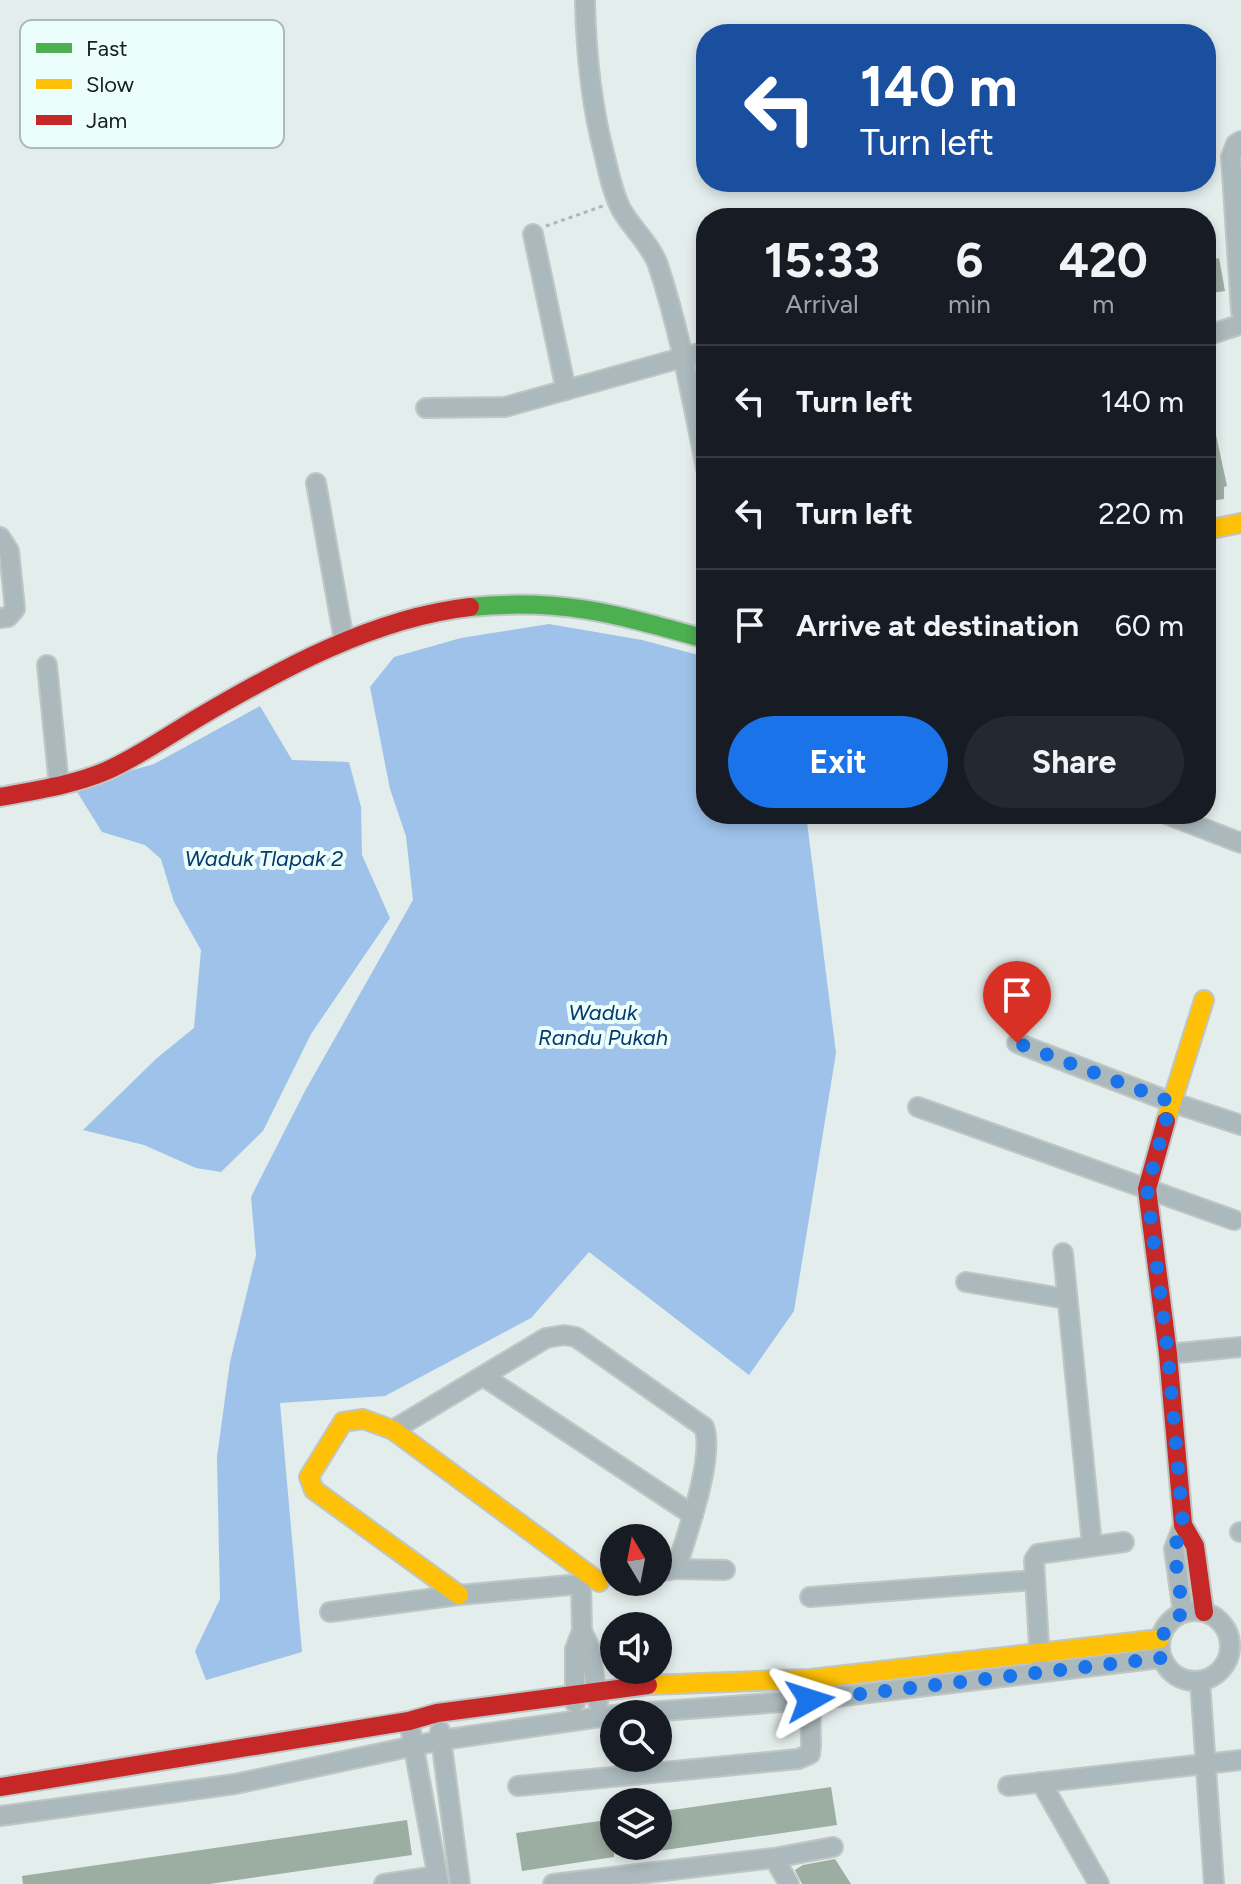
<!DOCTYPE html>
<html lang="en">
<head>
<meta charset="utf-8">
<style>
  :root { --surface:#171b24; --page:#242831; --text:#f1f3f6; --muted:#9ea1a6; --line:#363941; --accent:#1a73e8 }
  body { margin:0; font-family:Figtree,sans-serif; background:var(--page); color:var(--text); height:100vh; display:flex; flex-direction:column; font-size:30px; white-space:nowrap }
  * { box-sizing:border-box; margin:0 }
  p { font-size:26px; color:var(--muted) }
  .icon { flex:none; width:44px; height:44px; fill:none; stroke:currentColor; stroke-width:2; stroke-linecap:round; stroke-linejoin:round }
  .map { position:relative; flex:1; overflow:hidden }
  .sheet { position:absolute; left:696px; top:208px; width:520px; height:616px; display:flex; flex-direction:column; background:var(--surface); border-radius:32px; box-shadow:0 4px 12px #0003 }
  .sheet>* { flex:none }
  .hud { position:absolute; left:696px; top:24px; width:520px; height:168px; border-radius:32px; box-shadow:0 4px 12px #0003; background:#1a4fa0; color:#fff; overflow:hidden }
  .needle { width:52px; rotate:350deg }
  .tools { position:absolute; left:600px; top:1524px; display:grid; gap:16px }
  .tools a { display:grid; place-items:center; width:72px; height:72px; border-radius:50%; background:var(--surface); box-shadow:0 4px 12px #0003; font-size:40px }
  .pin { position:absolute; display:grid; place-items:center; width:68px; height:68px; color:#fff; margin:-82px -34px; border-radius:50% 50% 50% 0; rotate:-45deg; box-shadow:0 0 8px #0007 }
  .pin .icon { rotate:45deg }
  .me { position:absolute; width:88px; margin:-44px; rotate:84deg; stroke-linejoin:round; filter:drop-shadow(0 0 6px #0008) }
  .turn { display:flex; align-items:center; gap:28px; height:168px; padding:0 32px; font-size:36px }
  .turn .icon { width:104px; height:104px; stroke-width:2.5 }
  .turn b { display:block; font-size:56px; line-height:68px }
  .eta { display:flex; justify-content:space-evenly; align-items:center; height:136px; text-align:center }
  .eta b { font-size:48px; font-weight:700; line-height:56px }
  .cta { display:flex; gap:16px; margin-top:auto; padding:16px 32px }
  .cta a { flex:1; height:92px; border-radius:48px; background:var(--accent); color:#fff; font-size:32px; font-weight:700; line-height:92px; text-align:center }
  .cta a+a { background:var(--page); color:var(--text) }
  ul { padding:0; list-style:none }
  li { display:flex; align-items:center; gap:24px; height:112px; padding:0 32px; border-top:2px solid var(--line) }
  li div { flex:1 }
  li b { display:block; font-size:30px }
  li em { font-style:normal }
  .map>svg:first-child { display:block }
</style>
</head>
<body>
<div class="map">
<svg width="1241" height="1884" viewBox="0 0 1241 1884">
  <rect width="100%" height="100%" fill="#e3edeb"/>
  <g fill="#9ec2ea">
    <polygon points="549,624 642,640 706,657 706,814 806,814 836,1053 794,1311 749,1375 589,1252 531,1318 385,1396 280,1403 302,1652 206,1680 195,1651 220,1599 217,1457 230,1362 256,1255 251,1197 305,1091 413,900 406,836 390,789 370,687 394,657 461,638"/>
    <polygon points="260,706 292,760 349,762 361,807 362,855 390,918 311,1034 263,1131 221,1172 196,1168 144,1145 83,1130 157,1058 194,1028 201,950 174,902 161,859 145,845 102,832 74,787 154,764"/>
  </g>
  <g fill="#9cada2">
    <polygon points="1219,258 1225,291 1206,294 1206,261"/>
    <polygon points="1212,416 1227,486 1224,487 1224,499 1206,502 1206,417"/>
    <polygon points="831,1787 837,1825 658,1851 658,1812"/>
    <polygon points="614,1819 614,1857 522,1871 516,1833"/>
    <polygon points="407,1820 412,1855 209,1884 23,1884 22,1876"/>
    <polygon points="835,1859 851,1884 802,1884 795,1870 803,1865"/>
  </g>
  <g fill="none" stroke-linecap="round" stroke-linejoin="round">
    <defs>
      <g id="street">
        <path d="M585 0C586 54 591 105 605 157 609 175 613 193 621 209 632 229 650 243 658 265 680 331 692 400 706 468"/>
        <polyline points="1241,141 1236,144 1231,157 1241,311"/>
        <polyline points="533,234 566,390"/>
        <polyline points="1206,336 1236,326 1241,322"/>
        <polyline points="426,408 505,407 706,351"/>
        <polyline points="316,483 344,640"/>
        <polyline points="0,537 9,551 15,609 8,617 0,618"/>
        <polyline points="47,665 59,785"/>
        <polyline points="1166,814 1241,843"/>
        <polyline points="1017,1043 1171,1102 1241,1125"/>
        <polyline points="918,1107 1234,1220"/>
        <polyline points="1063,1253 1092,1545"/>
        <polyline points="966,1282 1067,1299"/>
        <polyline points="1168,1354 1241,1347"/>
        <polyline points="483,1376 693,1515"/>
        <path d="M393 1430 546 1338 564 1335 576 1337 704 1427C715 1457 686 1537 676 1569"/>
        <polyline points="1183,1525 1174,1549 1183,1613"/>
        <polyline points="1240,1532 1241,1532"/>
        <polyline points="658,1572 676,1569 725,1570"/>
        <polyline points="810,1597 1035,1580"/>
        <circle cx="1195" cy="1646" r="35"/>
        <polyline points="330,1612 459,1595 581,1584 582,1631 575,1649 575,1703"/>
        <polyline points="582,1631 590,1648 598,1702"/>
        <polyline points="1040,1663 1034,1560 1038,1554 1124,1542"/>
        <polyline points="1200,1681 1214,1884"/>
        <polyline points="621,1714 810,1700 1161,1658"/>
        <polyline points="409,1721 439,1884"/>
        <polyline points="440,1731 460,1884"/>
        <polyline points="1041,1782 1099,1884"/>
        <polyline points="518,1786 798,1759 810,1754 811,1746 810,1691"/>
        <polyline points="1008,1786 1241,1760"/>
        <polyline points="0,1816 235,1784 442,1740 614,1715"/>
        <polyline points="774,1858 789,1884"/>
        <polyline points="384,1884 437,1876"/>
        <polyline points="553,1884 774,1858 833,1847"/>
      </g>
      <path id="fast" d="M470 607C562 598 616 614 702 638L706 628"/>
      <g id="slow">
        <polyline points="1206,530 1241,523"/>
        <polyline points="1166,1121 1204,1000"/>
        <polyline points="459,1595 314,1490 309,1477 343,1422 363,1419 393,1430 599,1582"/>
        <polyline points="648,1685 810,1679 1160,1639"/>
      </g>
      <g id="jam">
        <path d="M0 797C36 790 73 785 106 771 138 757 166 737 196 719 279 670 373 618 470 607"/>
        <polyline points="1166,1121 1147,1189 1168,1354 1183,1525 1195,1546 1204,1612"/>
        <polyline points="0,1787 409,1721 437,1713 648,1685"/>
      </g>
    </defs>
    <use href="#street" stroke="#bfc7c5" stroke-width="22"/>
    <use href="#fast" stroke="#bfc7c5" stroke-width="22"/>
    <use href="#slow" stroke="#bfc7c5" stroke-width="22"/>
    <use href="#jam" stroke="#bfc7c5" stroke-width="22"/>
    <polyline stroke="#adb7b8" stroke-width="3" stroke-dasharray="4 4" stroke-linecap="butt" points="546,226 603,206"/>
    <use href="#street" stroke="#acb9bc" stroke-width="18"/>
    <use href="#fast" stroke="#4caf50" stroke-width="18"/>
    <use href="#slow" stroke="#ffc107" stroke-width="18"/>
    <use href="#jam" stroke="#c62828" stroke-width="18"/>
  </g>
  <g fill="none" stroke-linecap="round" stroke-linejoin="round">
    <path stroke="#1a73e8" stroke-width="14" stroke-dasharray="0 25.2" d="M810 1700 1161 1658C1160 1636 1164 1625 1183 1613L1174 1549 1183 1525 1168 1354 1147 1189 1171 1102 1017 1043"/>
  </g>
  <g text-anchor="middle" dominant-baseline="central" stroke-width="8" stroke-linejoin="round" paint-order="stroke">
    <g font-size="22" font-style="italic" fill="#07396c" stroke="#ecfefb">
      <text x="264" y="858">Waduk Tlapak 2</text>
      <text x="603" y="1012">Waduk<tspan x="603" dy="25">Randu Pukah</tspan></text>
    </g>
  </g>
  <rect x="20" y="20" width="264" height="128" rx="12" fill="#ecfefb" stroke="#acbab8" stroke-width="2"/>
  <rect x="36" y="43" width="36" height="10" fill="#4caf50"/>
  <rect x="36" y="79" width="36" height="10" fill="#ffc107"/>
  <rect x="36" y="115" width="36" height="10" fill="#c62828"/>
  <g font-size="22" fill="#171d1c">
    <text x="86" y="56">Fast</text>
    <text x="86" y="92">Slow</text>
    <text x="86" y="128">Jam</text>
  </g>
</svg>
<div class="tools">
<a><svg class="needle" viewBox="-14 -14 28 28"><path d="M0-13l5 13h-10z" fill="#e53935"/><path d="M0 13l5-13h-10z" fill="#9ea1a6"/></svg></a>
<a><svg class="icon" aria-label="sound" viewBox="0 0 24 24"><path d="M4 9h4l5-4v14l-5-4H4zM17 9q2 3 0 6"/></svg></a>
<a><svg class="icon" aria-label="search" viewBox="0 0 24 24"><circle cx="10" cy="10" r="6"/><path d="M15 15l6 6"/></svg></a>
<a><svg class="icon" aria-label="layers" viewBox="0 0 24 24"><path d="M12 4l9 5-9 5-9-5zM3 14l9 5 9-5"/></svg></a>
</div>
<div class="pin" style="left:1017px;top:1043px;background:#d93025"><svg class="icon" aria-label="arrive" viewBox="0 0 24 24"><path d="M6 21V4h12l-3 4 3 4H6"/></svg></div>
<svg class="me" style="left:810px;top:1700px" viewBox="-20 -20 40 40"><path d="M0-17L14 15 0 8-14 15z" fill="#1a73e8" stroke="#fff" stroke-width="4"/></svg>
<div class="hud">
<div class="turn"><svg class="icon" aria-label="left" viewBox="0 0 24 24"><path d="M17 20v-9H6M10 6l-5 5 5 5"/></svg><div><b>140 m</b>Turn left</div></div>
</div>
<section class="sheet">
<div class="eta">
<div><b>15:33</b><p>Arrival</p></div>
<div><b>6</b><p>min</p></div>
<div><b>420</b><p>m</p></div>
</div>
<ul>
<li><svg class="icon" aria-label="left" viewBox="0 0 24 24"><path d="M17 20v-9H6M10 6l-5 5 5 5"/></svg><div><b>Turn left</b></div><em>140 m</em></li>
<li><svg class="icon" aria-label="left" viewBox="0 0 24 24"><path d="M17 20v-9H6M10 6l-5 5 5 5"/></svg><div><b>Turn left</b></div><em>220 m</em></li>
<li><svg class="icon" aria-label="arrive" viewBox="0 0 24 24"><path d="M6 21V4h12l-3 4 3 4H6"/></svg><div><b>Arrive at destination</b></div><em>60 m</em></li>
</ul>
<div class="cta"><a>Exit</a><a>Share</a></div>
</section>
</div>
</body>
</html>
